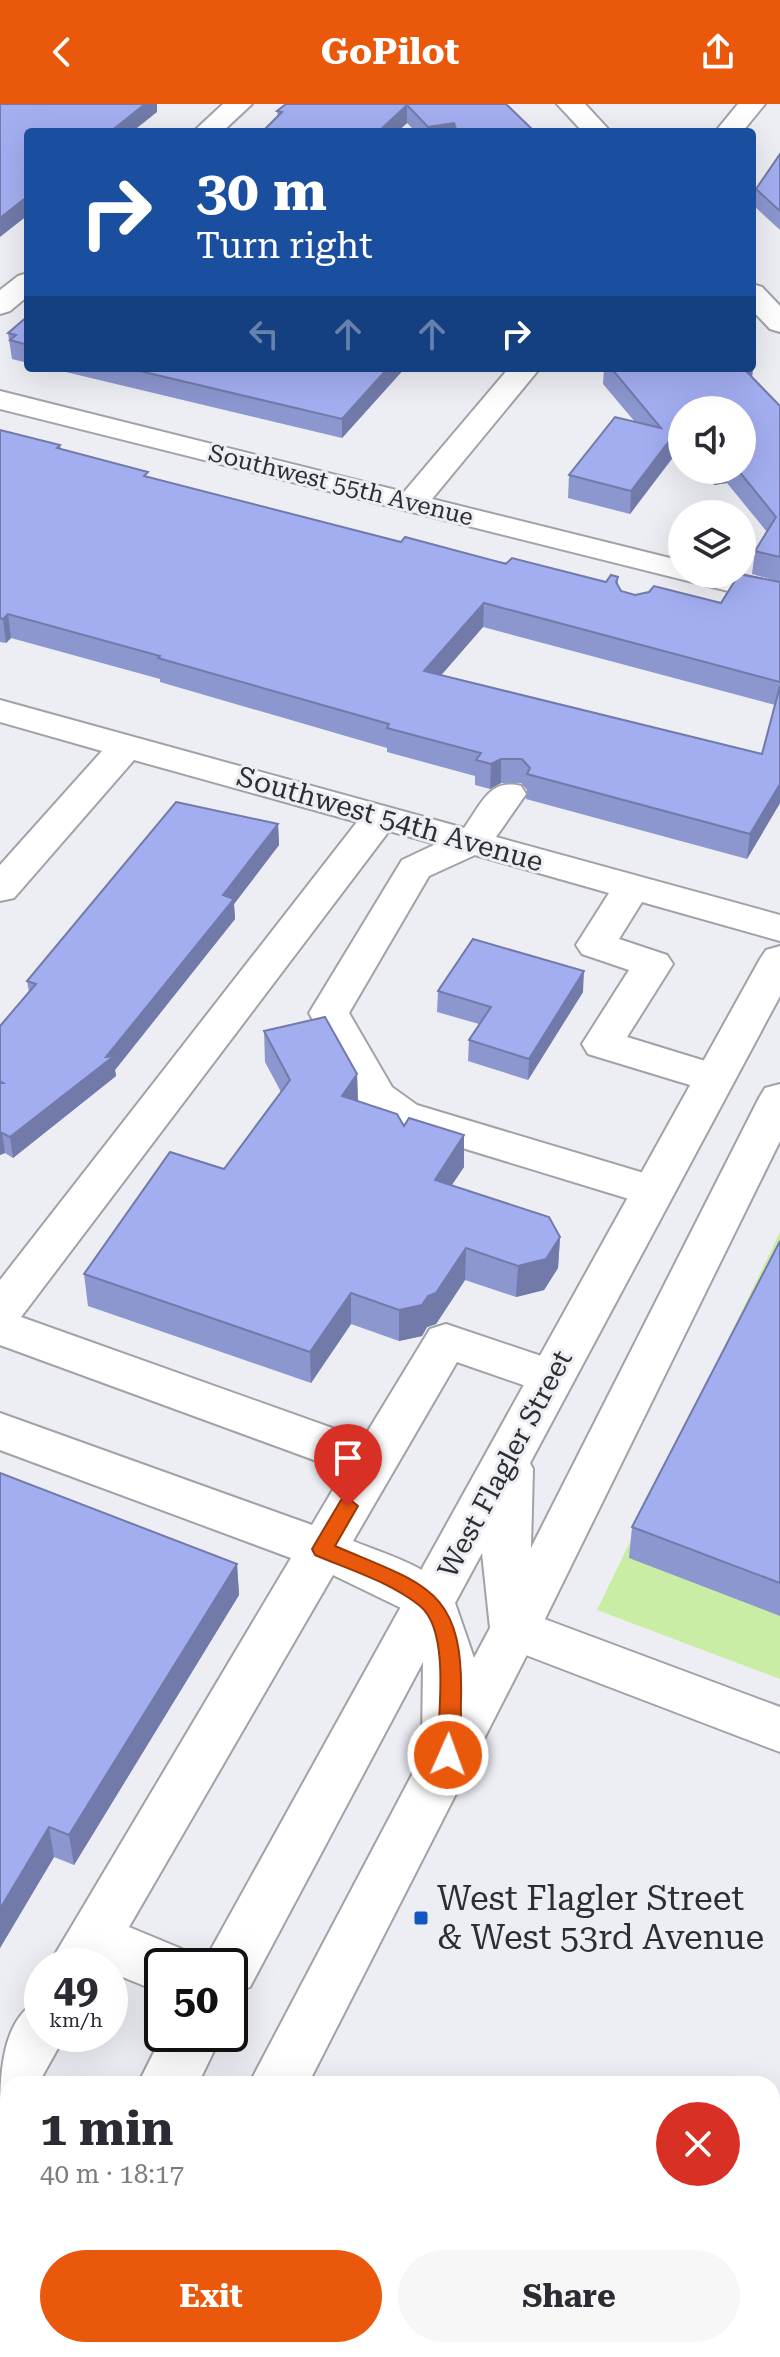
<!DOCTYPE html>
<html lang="en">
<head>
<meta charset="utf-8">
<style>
  :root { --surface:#fff; --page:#f7f7f7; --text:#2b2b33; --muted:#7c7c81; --accent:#ea580c }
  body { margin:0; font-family:"Roboto Serif",serif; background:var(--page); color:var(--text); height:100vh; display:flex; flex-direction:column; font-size:30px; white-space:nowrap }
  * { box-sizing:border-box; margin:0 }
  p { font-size:26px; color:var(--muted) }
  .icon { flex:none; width:44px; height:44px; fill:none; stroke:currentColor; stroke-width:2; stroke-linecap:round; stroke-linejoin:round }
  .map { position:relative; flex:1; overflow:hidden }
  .drawer { position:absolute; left:0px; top:1972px; width:780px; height:282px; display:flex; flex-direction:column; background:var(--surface); border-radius:24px 24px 0 0; box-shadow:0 8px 32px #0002 }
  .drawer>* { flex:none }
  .banner { position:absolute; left:24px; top:24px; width:732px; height:244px; border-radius:8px; box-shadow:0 8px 32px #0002; background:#1a4fa0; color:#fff; overflow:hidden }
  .fabs { position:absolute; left:668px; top:292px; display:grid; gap:16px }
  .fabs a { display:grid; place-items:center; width:88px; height:88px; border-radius:50%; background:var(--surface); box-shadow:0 8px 32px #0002; font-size:40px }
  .speed { position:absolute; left:24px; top:1844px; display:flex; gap:16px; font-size:40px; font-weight:700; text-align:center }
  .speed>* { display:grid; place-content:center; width:104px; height:104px; border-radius:50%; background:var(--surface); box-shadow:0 8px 32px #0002; line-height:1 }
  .speed small { font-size:20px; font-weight:400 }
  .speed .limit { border:4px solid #111; border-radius:12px; background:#fff; color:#111 }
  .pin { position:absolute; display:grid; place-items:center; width:68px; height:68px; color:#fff; margin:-82px -34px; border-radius:50% 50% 50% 0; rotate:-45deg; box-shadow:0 0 8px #0007 }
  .pin .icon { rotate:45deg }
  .me { position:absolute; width:88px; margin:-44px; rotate:2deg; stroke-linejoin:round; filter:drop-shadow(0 0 6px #0008) }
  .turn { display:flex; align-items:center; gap:28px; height:168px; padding:0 40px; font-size:36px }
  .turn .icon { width:104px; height:104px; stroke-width:2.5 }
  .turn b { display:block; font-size:56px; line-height:68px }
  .lanes { display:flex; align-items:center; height:76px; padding:0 40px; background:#0003; justify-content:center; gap:40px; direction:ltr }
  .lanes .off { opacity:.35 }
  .round { display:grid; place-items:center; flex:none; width:84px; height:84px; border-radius:42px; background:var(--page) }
  .headline { display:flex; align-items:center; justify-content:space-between; height:136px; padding:0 40px }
  h1 { font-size:48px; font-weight:700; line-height:60px }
  .primary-button { display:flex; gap:16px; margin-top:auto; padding:16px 40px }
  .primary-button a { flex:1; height:92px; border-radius:48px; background:var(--accent); color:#fff; font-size:32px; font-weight:700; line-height:92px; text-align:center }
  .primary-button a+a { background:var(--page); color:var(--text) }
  header { display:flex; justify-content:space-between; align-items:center; height:104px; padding:0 40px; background:var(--accent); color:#fff; font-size:36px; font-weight:700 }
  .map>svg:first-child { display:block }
</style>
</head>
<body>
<header><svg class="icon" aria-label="back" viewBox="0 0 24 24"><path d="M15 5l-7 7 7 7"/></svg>GoPilot<svg class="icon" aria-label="share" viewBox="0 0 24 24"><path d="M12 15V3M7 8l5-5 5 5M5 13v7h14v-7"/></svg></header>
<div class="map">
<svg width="780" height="2253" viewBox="0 0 780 2253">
  <rect width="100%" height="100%" fill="#edeef4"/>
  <polygon fill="#caeda5" points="780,1128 780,1575 597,1506"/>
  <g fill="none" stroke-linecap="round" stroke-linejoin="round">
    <defs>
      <g id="minor">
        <polygon points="223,0 252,0 222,28 193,28"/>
        <polygon points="557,0 585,0 611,28 583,28"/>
        <polygon points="738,0 765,0 742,28 715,28"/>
        <polygon points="28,169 28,192 10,207 0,210 0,186 18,172"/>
        <polygon points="752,180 762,183 780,202 780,228 770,225 752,206"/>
        <polygon points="509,264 540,264 432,395 682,457 682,470 738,470 780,480 780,500 0,305 0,287 404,388"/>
        <path d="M0 596 464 724C481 701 489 674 521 682L526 690 496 733 780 811V837L642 798 619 835 667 851 673 860 627 933 728 964 734 974 728 984 713 988 588 950 582 940 629 866 582 850 576 841 609 789 475 751 429 772 349 909 392 983 417 1001 667 1076 674 1087 667 1098 652 1102 387 1021 362 1003 309 909 402 756 436 740 389 727 21 1213 363 1335 430 1225 446 1220 568 1261 575 1273 568 1285 552 1291 457 1258 353 1437C387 1451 438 1464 455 1498L448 1512 430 1518 333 1471 129 1823 182 1845 190 1862H162V1889L110 1868V1862H48L291 1454 0 1346V1309L312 1421 344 1367 0 1241V1176L357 718 134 656 14 794 0 797V761L102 647 0 618Z"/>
        <polygon points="515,1504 780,1603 780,1648 497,1540 490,1525 497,1510"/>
        <path d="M42 1894V1930H66L38 1980H8V2016L0 2019C0 1972 0 1914 42 1894Z"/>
      </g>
      <g id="major">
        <path d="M780 842V892L530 1359 533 1365 531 1444 759 994 765 984 780 980V1037L540 1525 308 1980H249L425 1646 422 1640 423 1558 250 1883 230 1891V1862H203L210 1847 760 855 766 846ZM482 1449 490 1524 474 1554 455 1499Z"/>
        <polygon points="163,1930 222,1930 198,1980 138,1980"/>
        <polygon points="8,2221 8,2246 53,2246 50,2253 0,2253 0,2224"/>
        <polygon points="112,2246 174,2246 171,2253 109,2253"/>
      </g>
    </defs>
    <use href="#minor" stroke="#a1a2a7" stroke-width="4"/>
    <use href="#major" stroke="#a1a2a7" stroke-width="4"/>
    <use href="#minor" fill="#fff" fill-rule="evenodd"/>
    <use href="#major" fill="#fff" fill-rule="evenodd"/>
  </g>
  <g fill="#8c96cf" fill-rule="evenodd">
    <polygon points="286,0 506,0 535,28 416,28 407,19 397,28 262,28 278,13 277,7"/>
    <polygon points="780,50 780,126 754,102 756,85"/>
    <polygon points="28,212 28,259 12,255 8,229"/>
    <polygon points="753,263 752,273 780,302 780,478 752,470 755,447 767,428 727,379 714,381 701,366 742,366 682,306 682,342 630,410 568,394 569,371 635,318 603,280 604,264"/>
    <polygon points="49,264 405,264 342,334"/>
    <path d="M0 326 60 341 61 345 149 373 401 438 606 478 618 473V482L621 487 635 491 721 499 780 478V699L747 755 526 695 527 686 521 679H501L490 685 475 681V672L387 648V644L160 578V575L11 534 6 539 0 538ZM483 523 775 601 762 650 441 571Z"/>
    <polygon points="278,720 279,741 234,800 235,815 115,966 116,972 13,1054 5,1049 0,1051 0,922 29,888 27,877"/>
    <polygon points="438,887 583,888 528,976 468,957 469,936 479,920 437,908"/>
    <polygon points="264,927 357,970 358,997 404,1022 464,1063 451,1081 560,1133 558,1164 544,1186 516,1193 465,1176 436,1220 427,1223 422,1232 399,1237 351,1220 311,1279 88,1202 84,1170 224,1065 281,988 265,958"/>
    <polygon points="780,1137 780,1512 629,1454 632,1423"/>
    <polygon points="0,1369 237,1460 239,1491 74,1761 54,1753 0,1844"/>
  </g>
  <g fill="#727aa9">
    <polygon points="145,0 157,0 157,8 132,28 110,28"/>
    <polygon points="407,1 407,19 397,28 378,28"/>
    <polygon points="454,19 454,28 428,28 428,23"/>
    <polygon points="28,92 28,111 0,133 0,114"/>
    <polygon points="752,263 753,263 751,286 744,265"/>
    <polygon points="388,264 405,264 342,334 342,315"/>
    <polygon points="682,320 681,342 630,410 631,387"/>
    <polygon points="715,366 729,366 727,379 714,381"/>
    <polygon points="484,499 483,523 424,591 424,567"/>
    <polygon points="8,510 11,534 6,539 3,515"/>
    <polygon points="501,655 501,679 490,685 491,660"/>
    <polygon points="780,680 780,699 747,755 750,730"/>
    <polygon points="278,720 279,741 234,800 235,815 115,966 116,972 13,1054 10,1033 106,953 223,791"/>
    <polygon points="584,867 583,888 528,976 529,955"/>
    <polygon points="357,970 358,1001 342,992"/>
    <polygon points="0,1029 2,1029 5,1049 0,1051"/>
    <polygon points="464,1031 464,1063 434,1108 435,1076"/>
    <polygon points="560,1133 558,1164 544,1186 516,1193 518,1162"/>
    <polygon points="466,1144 465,1176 436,1220 427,1223 422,1232 399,1237 399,1206 428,1192"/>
    <polygon points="351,1189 351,1220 311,1279 310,1248"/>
    <polygon points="237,1460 239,1491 74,1761 69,1731"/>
    <polygon points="49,1723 54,1753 0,1844 0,1805"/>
  </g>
  <g fill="#a3aef1" stroke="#727aa9" stroke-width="2">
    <polygon points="0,0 145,0 110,28 28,28 28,92 0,114"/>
    <polygon points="286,0 506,0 535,28 457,28 454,19 428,23 407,1 378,28 262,28 282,8 277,7"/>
    <polygon points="780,50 780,107 756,85"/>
    <polygon points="28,212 28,241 10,236 16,231 8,229"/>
    <polygon points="127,264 388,264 342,315"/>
    <polygon points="611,264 748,264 744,265 780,302 780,453 755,447 776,413 738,366 742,366 742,306 682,306 682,320 631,387 569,371 615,313 661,324"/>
    <polygon points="0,326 60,341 57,344 148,368 144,372 401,438 405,433 506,460 512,454 606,478 611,471 618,473 616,478 621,487 635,491 649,488 654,482 721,499 739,470 780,478 780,578 484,499 424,567 762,650 780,582 780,680 750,730 527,670 530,664 522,655 501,655 491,660 476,656 481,649 387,624 389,620 158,554 160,552 8,510 3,515 0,514"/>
    <polygon points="176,698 278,720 223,791 234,795 106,953 114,952 10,1033 2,1029 0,1029 0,979 3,979 0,977 0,922 36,880 27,877"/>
    <polygon points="473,835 584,867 529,955 469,936 491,903 438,887"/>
    <polygon points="325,913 357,970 342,992 397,1010 404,1022 409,1014 464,1031 435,1076 549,1113 560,1133 546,1155 518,1162 466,1144 436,1189 428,1192 422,1201 399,1206 351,1189 310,1248 84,1170 170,1048 224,1065 290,976 264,927"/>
    <polygon points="780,1137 780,1479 632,1423"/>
    <polygon points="0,1369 237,1460 69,1731 49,1723 0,1805"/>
    <polygon points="772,2170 780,2173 780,2253 565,2253 568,2246 772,2246"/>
  </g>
  <path fill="#ea580c" stroke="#983908" stroke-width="2" d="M348 1394 358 1402 335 1442C426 1481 464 1484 461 1596 460 1615 464 1641 456 1657H440L437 1651C438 1615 451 1527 420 1502 390 1478 350 1466 315 1451L312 1445 341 1396Z"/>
  <rect fill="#1256c1" stroke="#edeef4" stroke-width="3" x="413" y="1806" width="16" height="16" rx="4"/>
  <g text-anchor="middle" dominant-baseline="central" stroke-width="6" stroke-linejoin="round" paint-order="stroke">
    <g font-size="24" fill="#2d2e30" stroke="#edeef4">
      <text transform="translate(341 381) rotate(14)">Southwest 55th Avenue</text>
    </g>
    <g font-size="28" fill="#2d2e30" stroke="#edeef4">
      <text transform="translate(390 715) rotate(16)">Southwest 54th Avenue</text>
      <text transform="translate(505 1360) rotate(-62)">West Flagler Street</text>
    </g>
    <g font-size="34" fill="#2d2e30" stroke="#edeef4" text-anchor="start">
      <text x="437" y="1794">West Flagler Street<tspan x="437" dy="39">&amp; West 53rd Avenue</tspan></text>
    </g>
  </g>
</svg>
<div class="fabs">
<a><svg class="icon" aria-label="sound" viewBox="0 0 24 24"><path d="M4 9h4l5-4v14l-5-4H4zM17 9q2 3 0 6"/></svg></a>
<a><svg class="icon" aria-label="layers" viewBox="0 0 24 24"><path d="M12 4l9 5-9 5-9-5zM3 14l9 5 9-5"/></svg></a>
</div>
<div class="speed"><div>49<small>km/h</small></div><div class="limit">50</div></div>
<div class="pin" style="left:348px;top:1402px;background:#d93025"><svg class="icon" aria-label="arrive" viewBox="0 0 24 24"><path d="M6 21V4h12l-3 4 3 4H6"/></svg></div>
<svg class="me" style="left:448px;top:1651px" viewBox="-20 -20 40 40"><circle r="17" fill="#ea580c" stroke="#fff" stroke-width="3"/><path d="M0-11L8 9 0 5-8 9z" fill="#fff"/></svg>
<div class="banner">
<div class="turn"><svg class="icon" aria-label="right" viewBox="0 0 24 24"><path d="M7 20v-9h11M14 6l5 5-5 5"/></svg><div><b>30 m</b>Turn right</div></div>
<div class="lanes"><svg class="icon off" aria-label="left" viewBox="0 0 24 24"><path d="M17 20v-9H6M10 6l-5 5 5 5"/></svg><svg class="icon off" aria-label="ahead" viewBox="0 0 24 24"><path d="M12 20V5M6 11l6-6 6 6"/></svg><svg class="icon off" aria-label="ahead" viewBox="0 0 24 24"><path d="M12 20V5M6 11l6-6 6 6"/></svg><svg class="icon" aria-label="right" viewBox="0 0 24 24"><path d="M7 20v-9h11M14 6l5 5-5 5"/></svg></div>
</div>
<section class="drawer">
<div class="headline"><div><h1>1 min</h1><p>40 m · 18:17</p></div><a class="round" style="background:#d93025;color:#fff"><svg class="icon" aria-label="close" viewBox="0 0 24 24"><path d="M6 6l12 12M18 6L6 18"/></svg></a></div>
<div class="primary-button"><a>Exit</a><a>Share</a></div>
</section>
</div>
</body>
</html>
